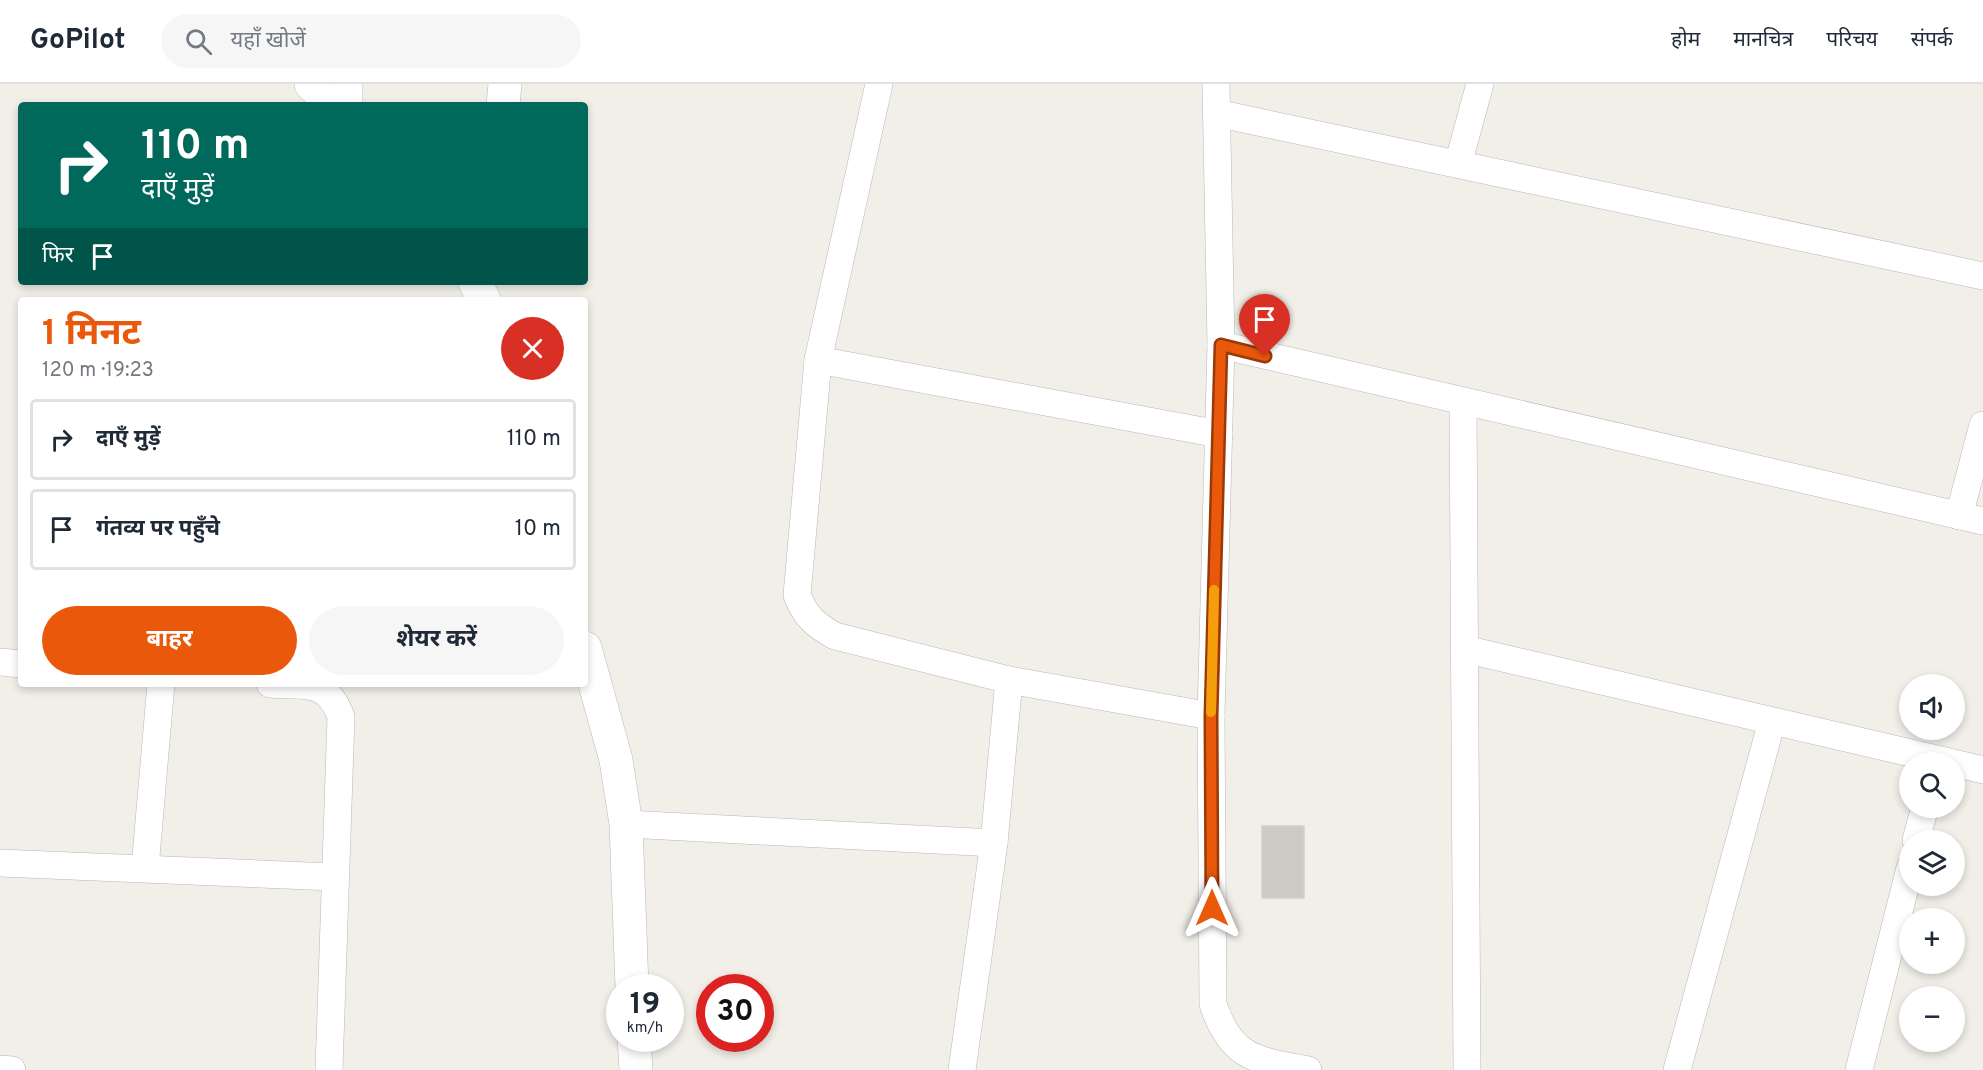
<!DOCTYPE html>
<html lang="hi">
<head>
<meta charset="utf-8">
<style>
  :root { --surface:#fff; --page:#f6f6f7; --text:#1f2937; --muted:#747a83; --line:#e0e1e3; --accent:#ea580c }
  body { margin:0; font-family:Overpass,"Noto Sans Devanagari",sans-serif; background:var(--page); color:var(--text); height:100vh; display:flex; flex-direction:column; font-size:22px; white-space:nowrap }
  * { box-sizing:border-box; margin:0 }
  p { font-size:20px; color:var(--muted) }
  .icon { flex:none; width:33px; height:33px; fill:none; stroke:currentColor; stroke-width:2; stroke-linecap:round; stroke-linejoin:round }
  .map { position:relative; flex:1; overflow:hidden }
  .side { position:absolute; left:18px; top:213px; width:570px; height:390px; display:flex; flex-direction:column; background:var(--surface); border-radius:6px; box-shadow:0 3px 9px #0003 }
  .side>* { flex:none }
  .hud { position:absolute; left:18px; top:18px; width:570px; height:183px; border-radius:6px; box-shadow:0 3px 9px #0003; background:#00695c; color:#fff; overflow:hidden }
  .tools { position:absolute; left:1899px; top:590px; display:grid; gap:12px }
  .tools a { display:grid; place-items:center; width:66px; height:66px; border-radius:50%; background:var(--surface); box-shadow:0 3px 9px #0003; font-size:30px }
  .speed { position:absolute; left:606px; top:890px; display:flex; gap:12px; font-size:30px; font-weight:700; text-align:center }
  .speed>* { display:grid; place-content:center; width:78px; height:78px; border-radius:50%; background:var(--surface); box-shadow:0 3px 9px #0003; line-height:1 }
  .speed small { font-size:15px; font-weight:400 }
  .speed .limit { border:9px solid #d22; background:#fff; color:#111 }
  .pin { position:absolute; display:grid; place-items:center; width:51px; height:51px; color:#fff; margin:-62px -26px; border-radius:50% 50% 50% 0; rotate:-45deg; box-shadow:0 0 6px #0007 }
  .pin .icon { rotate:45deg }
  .me { position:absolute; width:66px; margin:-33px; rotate:0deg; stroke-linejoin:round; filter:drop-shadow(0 0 4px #0008) }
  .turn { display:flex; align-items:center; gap:21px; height:126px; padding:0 24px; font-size:27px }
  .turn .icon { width:78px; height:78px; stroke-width:2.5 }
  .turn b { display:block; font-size:42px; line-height:51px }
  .then { display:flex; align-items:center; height:57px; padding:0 24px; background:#0003; gap:12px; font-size:22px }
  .round { display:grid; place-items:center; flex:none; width:63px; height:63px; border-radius:32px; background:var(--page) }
  .head { display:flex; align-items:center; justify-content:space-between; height:102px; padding:0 24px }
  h1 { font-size:36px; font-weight:700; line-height:45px; color:var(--accent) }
  .action { display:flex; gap:12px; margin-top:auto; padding:12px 24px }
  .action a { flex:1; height:69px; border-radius:36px; background:var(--accent); color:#fff; font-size:24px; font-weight:700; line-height:69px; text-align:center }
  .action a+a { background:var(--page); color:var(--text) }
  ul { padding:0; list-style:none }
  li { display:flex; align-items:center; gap:18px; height:81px; margin:0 12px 9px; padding:0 12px; border:3px solid var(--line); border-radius:6px }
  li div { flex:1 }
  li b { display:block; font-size:22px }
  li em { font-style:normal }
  header { display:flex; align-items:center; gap:36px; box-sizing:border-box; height:84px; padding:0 30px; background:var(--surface); border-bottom:2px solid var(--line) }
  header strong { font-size:28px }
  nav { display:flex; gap:33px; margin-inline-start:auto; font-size:21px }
  .search { width:420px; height:54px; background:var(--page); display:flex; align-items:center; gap:15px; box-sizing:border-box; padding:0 21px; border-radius:33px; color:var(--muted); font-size:22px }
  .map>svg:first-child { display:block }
</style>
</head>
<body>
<header>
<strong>GoPilot</strong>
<div class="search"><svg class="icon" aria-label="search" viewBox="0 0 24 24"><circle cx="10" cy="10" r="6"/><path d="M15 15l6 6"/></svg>यहाँ खोजें</div>
<nav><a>होम</a><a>मानचित्र</a><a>परिचय</a><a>संपर्क</a></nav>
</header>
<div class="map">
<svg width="1983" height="986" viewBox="0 0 1983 986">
  <rect width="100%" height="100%" fill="#f1efe8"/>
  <rect fill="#cccac5" stroke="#d6d1c6" stroke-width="1.5" x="1262" y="742" width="42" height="72"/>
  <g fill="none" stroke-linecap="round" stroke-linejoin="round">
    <defs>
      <g id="minor">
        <path d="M879 0 818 276 797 511C805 532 815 541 835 552L1009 596 1211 632"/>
        <path d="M1216 0 1221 261 1211 632 1213 920C1231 975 1256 976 1308 986"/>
        <polyline points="349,21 349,0"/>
        <polyline points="1216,29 1983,192"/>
        <polyline points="1458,80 1480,0"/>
        <polyline points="1221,261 1983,437"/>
        <polyline points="818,276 1219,350"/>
        <polyline points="1463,317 1467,986"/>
        <polyline points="1959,432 1983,341"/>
        <polyline points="1464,565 1949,678"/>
        <polyline points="0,578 21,580"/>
        <path d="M270 600C304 602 328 595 341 633L329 986"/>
        <polyline points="1954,679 1983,686"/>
        <polyline points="626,740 994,759"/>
        <polyline points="1916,756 1925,723"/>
        <polyline points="0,779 334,793"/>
        <polyline points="145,784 161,600"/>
        <polyline points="0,985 12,986"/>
        <polyline points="962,986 994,759 1009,596"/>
        <polyline points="1677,986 1772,637"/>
        <polyline points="1859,986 1910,784"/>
      </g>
      <g id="tertiary">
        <polyline points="311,0 333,21"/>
        <polyline points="503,21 505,0"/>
        <polyline points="475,198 484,216"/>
        <polyline points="585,564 616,676 626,740 632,903"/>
        <polyline points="634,954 636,986"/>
      </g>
    </defs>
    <use href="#minor" stroke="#b5b8bc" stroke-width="28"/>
    <use href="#tertiary" stroke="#b5b8bc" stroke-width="34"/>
    <use href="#minor" stroke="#fff" stroke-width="27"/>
    <use href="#tertiary" stroke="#fff" stroke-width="33"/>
  </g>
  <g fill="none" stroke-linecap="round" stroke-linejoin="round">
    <defs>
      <polyline id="route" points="1212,824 1211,632 1221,261 1265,272"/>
    </defs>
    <use href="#route" stroke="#983908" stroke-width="15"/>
    <use href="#route" stroke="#ea580c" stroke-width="10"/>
    <polyline stroke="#f59e0b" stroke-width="10" points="1211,628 1214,506"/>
  </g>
</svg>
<div class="tools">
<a><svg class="icon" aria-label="sound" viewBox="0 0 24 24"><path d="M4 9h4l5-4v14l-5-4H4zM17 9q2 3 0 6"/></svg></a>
<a><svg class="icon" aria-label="search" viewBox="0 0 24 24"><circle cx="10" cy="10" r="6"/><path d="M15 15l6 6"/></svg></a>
<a><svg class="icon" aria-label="layers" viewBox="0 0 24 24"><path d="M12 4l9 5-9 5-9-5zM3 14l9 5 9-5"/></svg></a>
<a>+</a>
<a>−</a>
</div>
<div class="speed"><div>19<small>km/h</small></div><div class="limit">30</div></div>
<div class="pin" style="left:1265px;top:272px;background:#d93025"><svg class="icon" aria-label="arrive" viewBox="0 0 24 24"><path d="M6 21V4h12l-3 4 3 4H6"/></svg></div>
<svg class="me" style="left:1212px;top:824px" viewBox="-20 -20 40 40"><path d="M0-17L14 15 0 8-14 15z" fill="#ea580c" stroke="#fff" stroke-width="4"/></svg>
<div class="hud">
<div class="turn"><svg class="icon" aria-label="right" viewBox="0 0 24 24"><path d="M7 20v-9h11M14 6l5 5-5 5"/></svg><div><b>110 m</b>दाएँ मुड़ें</div></div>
<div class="then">फिर<svg class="icon" aria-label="arrive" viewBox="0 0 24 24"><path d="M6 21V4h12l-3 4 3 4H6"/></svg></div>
</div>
<section class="side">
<div class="head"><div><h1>1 मिनट</h1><p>120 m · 19:23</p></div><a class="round" style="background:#d93025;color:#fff"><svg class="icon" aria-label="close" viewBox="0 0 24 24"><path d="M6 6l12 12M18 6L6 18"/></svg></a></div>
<ul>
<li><svg class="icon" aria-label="right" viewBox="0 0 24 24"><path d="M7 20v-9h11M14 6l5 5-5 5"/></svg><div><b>दाएँ मुड़ें</b></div><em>110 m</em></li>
<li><svg class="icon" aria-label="arrive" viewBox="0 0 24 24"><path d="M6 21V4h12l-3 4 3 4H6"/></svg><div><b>गंतव्य पर पहुँचे</b></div><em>10 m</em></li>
</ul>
<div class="action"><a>बाहर</a><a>शेयर करें</a></div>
</section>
</div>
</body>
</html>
